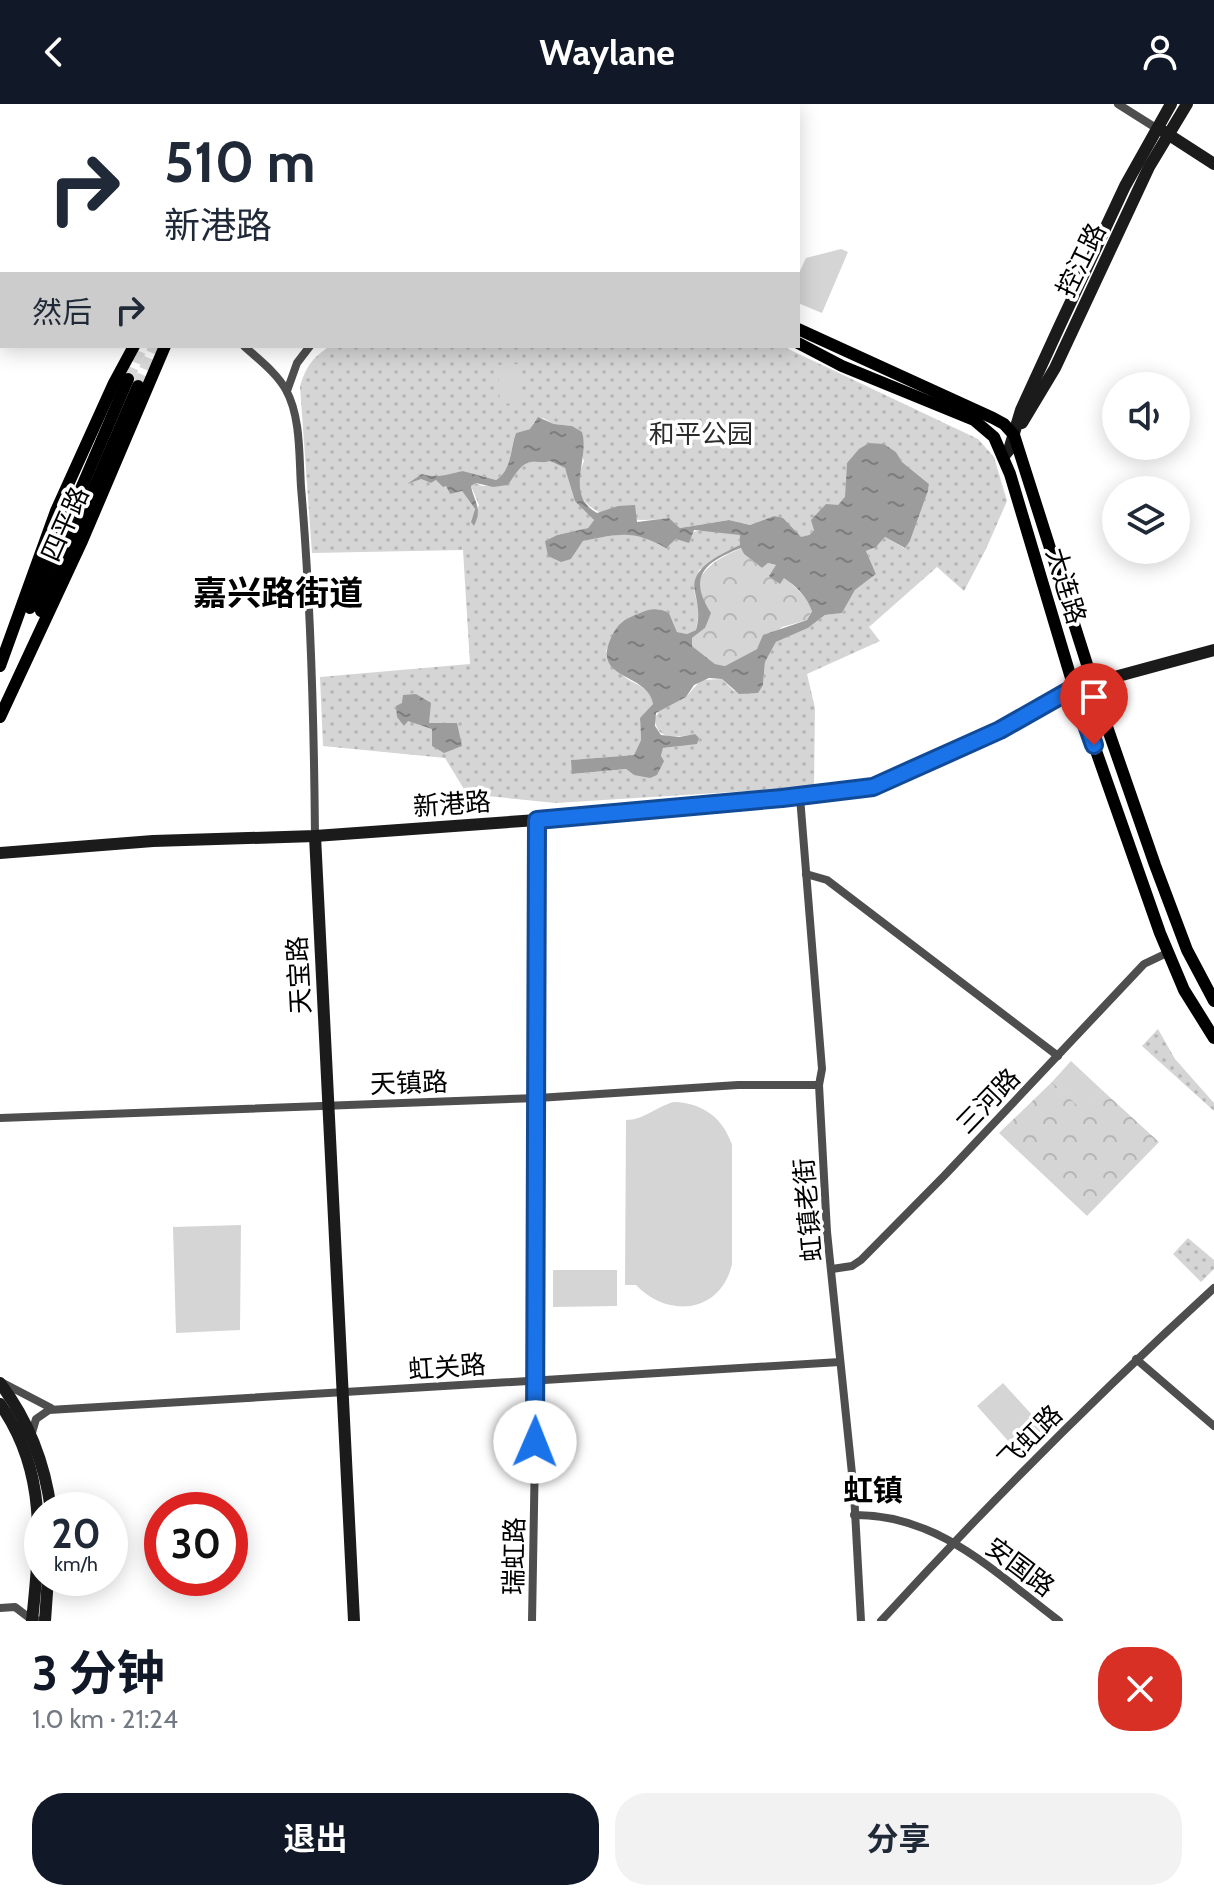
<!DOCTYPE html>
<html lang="zh">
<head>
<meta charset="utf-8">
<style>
  :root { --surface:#fff; --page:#f2f2f3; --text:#1f2937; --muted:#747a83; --accent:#111827 }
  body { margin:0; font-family:Cabin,"Noto Sans SC",sans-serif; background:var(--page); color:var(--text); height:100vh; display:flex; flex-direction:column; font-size:30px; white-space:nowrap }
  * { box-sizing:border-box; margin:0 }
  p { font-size:26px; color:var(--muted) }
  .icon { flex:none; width:44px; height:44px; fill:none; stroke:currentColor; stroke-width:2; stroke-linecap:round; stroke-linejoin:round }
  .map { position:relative; height:1517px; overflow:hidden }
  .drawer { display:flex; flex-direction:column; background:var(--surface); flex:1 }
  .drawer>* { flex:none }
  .banner { position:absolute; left:0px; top:0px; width:800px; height:244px; box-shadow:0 4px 20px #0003; background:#fff; color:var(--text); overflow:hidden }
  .buttons { position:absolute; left:1102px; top:268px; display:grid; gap:16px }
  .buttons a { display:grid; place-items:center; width:88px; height:88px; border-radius:50%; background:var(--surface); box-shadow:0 4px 20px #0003; font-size:40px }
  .speed { position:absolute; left:24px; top:1388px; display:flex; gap:16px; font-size:40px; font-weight:700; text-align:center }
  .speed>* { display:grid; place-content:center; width:104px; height:104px; border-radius:50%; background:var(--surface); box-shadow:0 4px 20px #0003; line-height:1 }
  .speed small { font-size:20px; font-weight:400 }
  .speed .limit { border:12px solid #d22; background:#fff; color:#111 }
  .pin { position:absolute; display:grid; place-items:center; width:68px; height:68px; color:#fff; margin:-82px -34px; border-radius:50% 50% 50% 0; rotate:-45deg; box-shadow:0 0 8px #0007 }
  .pin .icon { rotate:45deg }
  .me { position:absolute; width:88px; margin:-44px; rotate:1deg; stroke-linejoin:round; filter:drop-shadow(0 0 6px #0008) }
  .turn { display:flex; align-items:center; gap:28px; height:168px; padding:0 32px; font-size:36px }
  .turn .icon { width:104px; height:104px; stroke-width:2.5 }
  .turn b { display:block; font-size:56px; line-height:68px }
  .then { display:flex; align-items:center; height:76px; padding:0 32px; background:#0003; gap:16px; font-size:30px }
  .round { display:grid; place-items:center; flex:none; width:84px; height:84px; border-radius:32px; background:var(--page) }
  .headline { display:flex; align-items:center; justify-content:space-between; height:136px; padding:0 32px }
  h1 { font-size:48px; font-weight:700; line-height:60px; color:var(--accent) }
  .action { display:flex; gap:16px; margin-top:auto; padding:16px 32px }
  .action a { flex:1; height:92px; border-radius:32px; background:var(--accent); color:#fff; font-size:32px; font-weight:700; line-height:92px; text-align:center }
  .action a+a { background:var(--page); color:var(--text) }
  header { display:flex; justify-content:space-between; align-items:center; height:104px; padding:0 32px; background:var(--accent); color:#fff; font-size:36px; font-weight:700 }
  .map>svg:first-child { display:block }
</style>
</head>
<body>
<header><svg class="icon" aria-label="back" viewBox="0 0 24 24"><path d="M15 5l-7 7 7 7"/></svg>Waylane<svg class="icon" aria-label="person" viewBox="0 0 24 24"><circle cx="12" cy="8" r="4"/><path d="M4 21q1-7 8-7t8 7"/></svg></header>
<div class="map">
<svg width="1214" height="1517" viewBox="0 0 1214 1517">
  <defs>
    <pattern id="green-dots" width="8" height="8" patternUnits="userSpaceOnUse" patternTransform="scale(2)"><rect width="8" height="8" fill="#d5d5d5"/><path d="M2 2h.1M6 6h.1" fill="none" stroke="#b5b5b5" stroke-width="1.8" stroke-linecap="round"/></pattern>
    <pattern id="forest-crowns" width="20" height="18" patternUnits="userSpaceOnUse" patternTransform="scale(2)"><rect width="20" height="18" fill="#d5d5d5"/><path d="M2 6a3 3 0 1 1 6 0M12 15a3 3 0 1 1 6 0" fill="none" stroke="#b5b5b5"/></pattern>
    <pattern id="water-ripples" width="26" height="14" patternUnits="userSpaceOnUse" patternTransform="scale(2)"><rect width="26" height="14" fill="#9c9c9c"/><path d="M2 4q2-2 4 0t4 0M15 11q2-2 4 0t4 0" fill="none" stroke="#7d7d7d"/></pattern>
  </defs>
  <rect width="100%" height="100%" fill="#fff"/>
  <g fill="url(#green-dots)" fill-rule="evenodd">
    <path d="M330 242H782L978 335 994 353 1007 397 986 445 964 487 937 463 869 523 880 537 807 570 815 604 814 683 556 699 467 690 445 654 323 642 320 573 470 560 463 446 312 449 300 283C305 264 313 253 330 242ZM543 314 554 320 572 322 584 357C558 415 631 420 669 414L680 424 729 416 750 421 774 412 801 434 809 431 846 393 847 359 884 340 896 348 902 358 929 380 928 387 910 437 904 444 885 433 876 443 866 447 876 470 855 486 842 509 825 511 808 524 776 538 765 558 763 581 734 587 722 575 701 576 686 593 659 607 655 614C656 638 677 633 695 630L679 642 663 644 661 652 634 671 626 665 573 670 572 656 634 651 641 636 640 617 653 600C650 583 638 582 626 574 619 569 612 555 606 547L617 523 658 505 669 509 677 528 687 530 696 526 699 506 694 486 699 466 740 441V430C708 427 693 420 666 443 632 425 620 430 583 437L571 455 545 437 557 431 588 424 594 416 573 391 571 378 565 364 550 357C542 360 535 356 528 359 520 361 513 374 508 381L482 382 476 379 471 382 479 401 471 418 475 405 462 387 450 390 446 382 436 376 431 379 421 375 442 372 449 373 463 367 496 376C512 366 510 345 516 329L530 325 535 317Z"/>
    <polygon points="1158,925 1175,955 1214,999 1214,1007 1142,942"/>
    <polygon points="1188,1134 1214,1156 1214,1165 1201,1178 1173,1150"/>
  </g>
  <g fill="url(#forest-crowns)">
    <path d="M742 444 744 450 762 464 768 459 776 461C786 479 805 487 812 506L807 516 782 523 757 545 725 562 715 560 692 542V534L705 524 699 476C708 459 725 451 742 444Z"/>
    <polygon points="1052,978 1083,1006 1102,986 1159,1038 1087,1112 999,1029"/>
  </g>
  <g fill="#d5d5d5">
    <polygon points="841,145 848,148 822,209 798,199 798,171 806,154"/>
    <polygon points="520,260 522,299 500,300 498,261"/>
    <polygon points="1071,957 1102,986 1083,1007 1052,978"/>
    <path d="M674 998C703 999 723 1014 732 1041V1160C721 1209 668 1215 636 1181H625L626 1016C644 1016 657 1002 674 998Z"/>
    <polygon points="241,1121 240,1226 176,1229 173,1123"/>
    <polygon points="553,1166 617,1166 617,1202 553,1203"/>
    <polygon points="1003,1279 1044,1324 1018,1348 977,1302"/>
  </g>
  <g fill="url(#water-ripples)" fill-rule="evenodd">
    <path d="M538 313 554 320 572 322 582 328C590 355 564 391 597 409L618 402 635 401 637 418 669 414 680 424 729 416 750 421 774 412 783 414 801 433 809 431 814 426 811 416 826 400 838 401 845 393 847 359 859 345 869 339 884 340 896 348 902 358 929 380 928 387 910 437 905 444 885 433 876 443 866 447 876 470 855 486 842 509 825 511 808 524 776 538 765 558 763 581 758 589 739 590 722 575 709 574 694 581 686 593 656 609 655 622 661 631 679 633 695 630 699 634 697 640 663 644 661 652 664 657 657 671 650 674 634 671 626 665 572 670 571 656 634 651 641 636 640 614 653 600C648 568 591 577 611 534 617 520 624 515 638 510 649 505 657 503 669 509L677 528 687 530 696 526C700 511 698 502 695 488 689 463 722 450 740 441V431L694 426 689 439 676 435 666 444C632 425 620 430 583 437L571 455 561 458 548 452 545 437 557 431 588 424 594 416 575 397 565 364 550 357C542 360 535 356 528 359 520 361 513 374 508 381L493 383 476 379 471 382C474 398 483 404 474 422L471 418 475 405 462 387 450 390 446 382 443 383 436 376 431 379 421 375 407 380 422 370C439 375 448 370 463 367L496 376C512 366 510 345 516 329L530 325ZM741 444 744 450 762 464 768 459 776 461 769 472 780 480 784 474C796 482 807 493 812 507L807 516 763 531 757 545 725 562 715 560 692 542V534L705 524 711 509C687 472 705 458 741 444Z"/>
    <polygon points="416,590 431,599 429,619 457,619 462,642 444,649 432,642 432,625 408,617 404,622 397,613 396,602 402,599 403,591"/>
  </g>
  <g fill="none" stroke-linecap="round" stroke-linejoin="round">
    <g stroke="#d9d9d9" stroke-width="12" stroke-dasharray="12 6" stroke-linecap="butt">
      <polyline points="128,275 142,242"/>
      <polyline points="138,282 155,242"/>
    </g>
    <g stroke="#4e4e4e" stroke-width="8">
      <polyline points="1118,0 1156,24"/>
      <polyline points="0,208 2,208"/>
      <path d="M244 242C258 255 277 269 286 286 301 313 299 353 301 383 311 499 314 615 315 732"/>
      <polyline points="287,287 297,259 310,242"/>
      <polyline points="800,693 822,965 819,981 827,1128 854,1389 861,1517"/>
      <polyline points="806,770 827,776 1058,952"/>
      <polyline points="0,1014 538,994 738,981 819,981"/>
      <polyline points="832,1165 852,1162 861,1156 944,1072 1144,860 1167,849"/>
      <polyline points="1136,1255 1214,1322"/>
      <polyline points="3,1279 51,1304"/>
      <polyline points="31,1332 36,1315 49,1306 840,1258"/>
      <path d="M854 1411C939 1410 995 1469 1059 1517"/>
      <polyline points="0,1504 15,1503 32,1516 46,1517"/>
      <polyline points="532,1517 537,1235 537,716"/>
      <path d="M881 1517C987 1401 1098 1290 1214 1184"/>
    </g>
    <g stroke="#1b1b1b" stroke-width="12">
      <polyline points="660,2 660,0"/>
      <polyline points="1163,27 1214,60"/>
      <polyline points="1022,319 1055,264 1149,63 1187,0"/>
      <polyline points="1004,352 1009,346 1021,306 1060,221 1125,82 1171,0"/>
      <polyline points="315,732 354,1517"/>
      <polyline points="0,749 153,737 315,732 537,716 779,695 873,683 1000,626 1074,584 1214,546"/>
      <path d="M0 1279C28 1316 45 1360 51 1406"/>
      <path d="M0 1300C48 1368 40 1440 32 1517"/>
      <polyline points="45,1517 48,1474"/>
    </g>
    <g stroke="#000" stroke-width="12">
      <polyline points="257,0 262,2"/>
      <polyline points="295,0 299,2"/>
      <polyline points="242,2 242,0"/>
      <polyline points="798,225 993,314 1004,320 1014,331 1105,617 1155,761 1187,846 1214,897"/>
      <polyline points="798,239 842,262 974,316 994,333 1010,370 1074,584 1160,829 1184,886 1214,934"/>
      <polyline points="30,504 128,275"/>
      <polyline points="41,507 138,282"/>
      <polyline points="0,562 56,407 114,279 134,242"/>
      <polyline points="0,613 82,437 165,242"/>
    </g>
  </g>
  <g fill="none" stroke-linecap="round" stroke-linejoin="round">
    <defs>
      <polyline id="route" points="535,1338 537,716 782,694 873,683 1000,626 1074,584 1094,641"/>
    </defs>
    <use href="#route" stroke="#114b97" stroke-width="20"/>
    <use href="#route" stroke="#1a73e8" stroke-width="14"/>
  </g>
  <g text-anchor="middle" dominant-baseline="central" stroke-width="7" stroke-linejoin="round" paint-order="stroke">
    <g font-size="26" fill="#000" stroke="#fff">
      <text transform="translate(1081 156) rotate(-64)">控江路</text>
      <text transform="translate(65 420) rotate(-66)">四平路</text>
      <text transform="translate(1066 482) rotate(73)">大连路</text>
      <text transform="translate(452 700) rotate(-4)">新港路</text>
      <text transform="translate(299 871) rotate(-93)">天宝路</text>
      <text transform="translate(409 979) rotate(-2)">天镇路</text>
      <text transform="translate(988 997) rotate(-46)">三河路</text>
      <text transform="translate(808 1106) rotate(-95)">虹镇老街</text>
      <text transform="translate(447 1263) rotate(-4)">虹关路</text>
      <text transform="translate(1030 1333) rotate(-45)">飞虹路</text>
      <text transform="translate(514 1452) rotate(-89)">瑞虹路</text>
      <text transform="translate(1020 1463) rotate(37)">安国路</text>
    </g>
    <g font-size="26" fill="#2c2c2c" stroke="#fff">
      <text x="701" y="330">和平公园</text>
    </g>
    <g font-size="30" font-weight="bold" fill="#000" stroke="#fff">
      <text x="873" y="1386">虹镇</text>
    </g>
    <g font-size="34" font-weight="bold" fill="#000" stroke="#fff">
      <text x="278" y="489">嘉兴路街道</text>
    </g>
  </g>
</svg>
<div class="buttons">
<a><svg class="icon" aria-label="sound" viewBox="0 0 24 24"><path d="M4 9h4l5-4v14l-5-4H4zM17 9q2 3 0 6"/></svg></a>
<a><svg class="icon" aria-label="layers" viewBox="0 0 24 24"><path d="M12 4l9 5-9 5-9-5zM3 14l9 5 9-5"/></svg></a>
</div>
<div class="speed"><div>20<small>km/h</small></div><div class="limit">30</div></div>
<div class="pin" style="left:1094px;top:641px;background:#d93025"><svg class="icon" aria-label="arrive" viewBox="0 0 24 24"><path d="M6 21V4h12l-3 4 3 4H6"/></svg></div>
<svg class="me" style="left:535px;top:1338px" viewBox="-20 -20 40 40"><circle r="19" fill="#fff"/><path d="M0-13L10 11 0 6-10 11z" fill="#1a73e8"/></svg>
<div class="banner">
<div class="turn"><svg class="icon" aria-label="right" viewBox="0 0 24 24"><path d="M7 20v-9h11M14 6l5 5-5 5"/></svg><div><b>510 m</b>新港路</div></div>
<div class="then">然后<svg class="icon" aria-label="right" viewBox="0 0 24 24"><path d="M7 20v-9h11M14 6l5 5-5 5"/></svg></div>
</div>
</div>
<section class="drawer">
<div class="headline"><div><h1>3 分钟</h1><p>1.0 km · 21:24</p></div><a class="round" style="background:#d93025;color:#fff"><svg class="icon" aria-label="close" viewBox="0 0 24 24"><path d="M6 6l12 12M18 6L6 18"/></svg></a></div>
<div class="action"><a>退出</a><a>分享</a></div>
</section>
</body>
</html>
